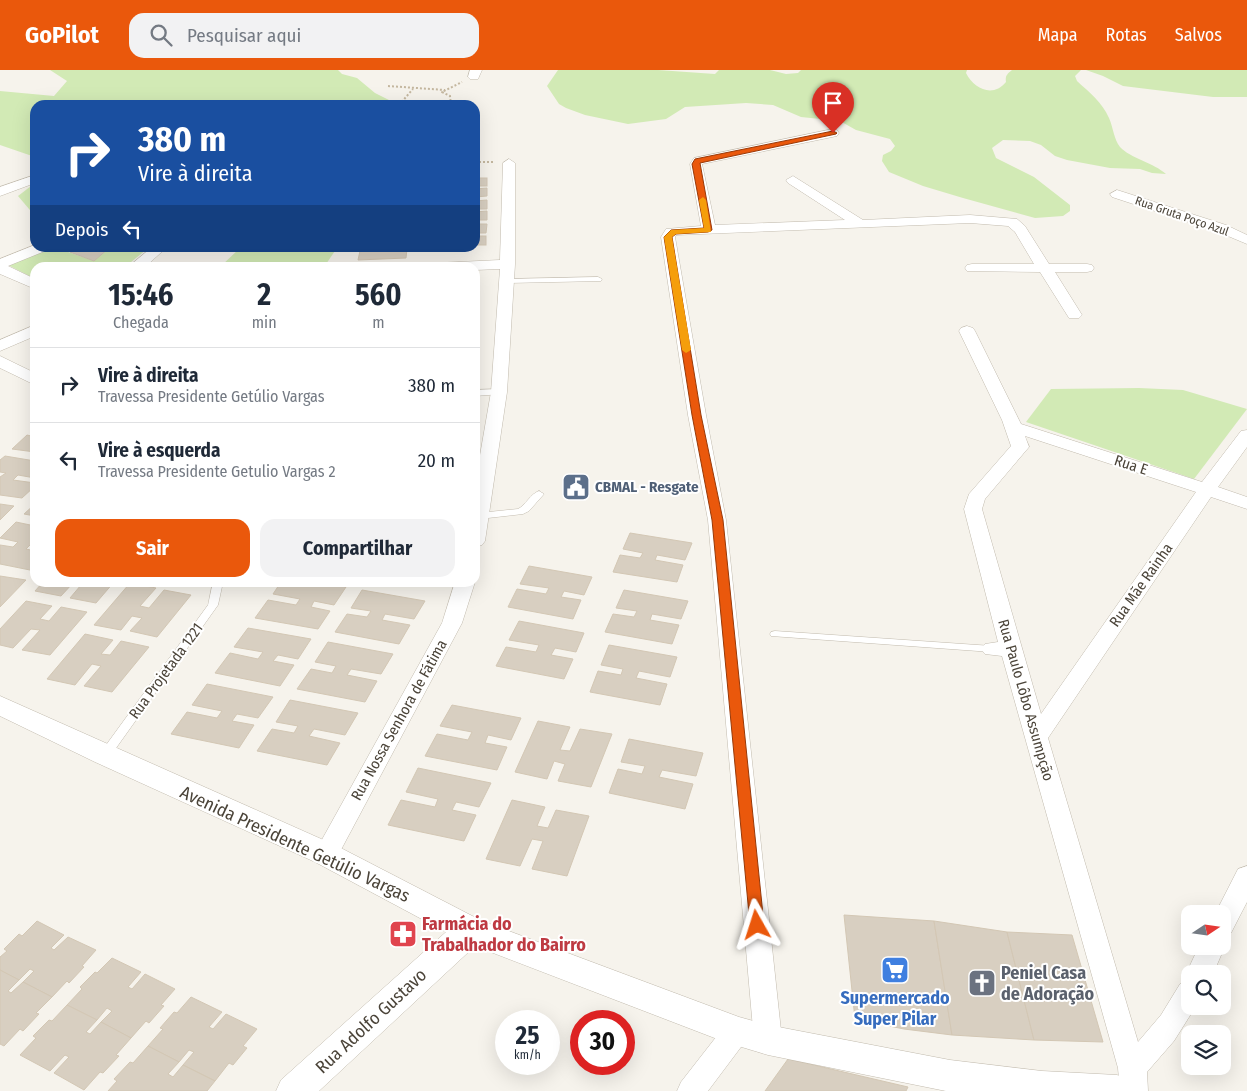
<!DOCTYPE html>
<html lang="pt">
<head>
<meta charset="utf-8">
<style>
  :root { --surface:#fff; --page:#f2f2f3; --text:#1f2937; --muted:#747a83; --line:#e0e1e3; --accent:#ea580c }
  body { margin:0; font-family:"Fira Sans Condensed",sans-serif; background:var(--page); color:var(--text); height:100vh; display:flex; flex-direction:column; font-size:19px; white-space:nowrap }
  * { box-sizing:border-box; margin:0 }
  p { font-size:16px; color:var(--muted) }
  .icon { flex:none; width:28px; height:28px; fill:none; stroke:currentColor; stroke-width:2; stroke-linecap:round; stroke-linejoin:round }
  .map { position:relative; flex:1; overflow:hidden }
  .panel { position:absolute; left:30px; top:192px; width:450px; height:325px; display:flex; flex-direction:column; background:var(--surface); border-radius:15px; box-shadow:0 5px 20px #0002 }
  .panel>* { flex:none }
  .guide { position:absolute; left:30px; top:30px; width:450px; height:152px; border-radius:15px; box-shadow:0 5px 20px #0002; background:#1a4fa0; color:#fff; overflow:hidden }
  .needle { width:32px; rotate:77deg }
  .controls { position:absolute; left:1181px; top:835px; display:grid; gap:10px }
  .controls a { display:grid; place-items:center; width:50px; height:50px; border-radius:10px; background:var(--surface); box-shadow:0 5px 20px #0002; font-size:25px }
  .speed { position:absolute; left:495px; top:940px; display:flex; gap:10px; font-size:25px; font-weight:700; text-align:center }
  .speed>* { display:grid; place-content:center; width:65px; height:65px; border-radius:50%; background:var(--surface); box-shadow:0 5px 20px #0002; line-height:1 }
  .speed small { font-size:12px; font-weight:400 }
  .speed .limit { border:8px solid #d22; background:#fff; color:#111 }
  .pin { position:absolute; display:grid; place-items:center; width:42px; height:42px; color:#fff; margin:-51px -21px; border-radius:50% 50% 50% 0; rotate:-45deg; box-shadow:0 0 5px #0007 }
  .pin .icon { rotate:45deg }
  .me { position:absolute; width:55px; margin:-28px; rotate:354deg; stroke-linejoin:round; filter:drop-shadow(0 0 4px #0008) }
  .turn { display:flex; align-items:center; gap:18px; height:105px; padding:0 25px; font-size:22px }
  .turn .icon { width:65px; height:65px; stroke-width:2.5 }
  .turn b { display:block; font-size:35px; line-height:42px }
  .then { display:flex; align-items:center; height:48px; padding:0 25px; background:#0003; gap:10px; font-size:19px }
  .eta { display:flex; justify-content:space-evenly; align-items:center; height:85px; text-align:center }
  .eta b { font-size:30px; font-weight:700; line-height:35px }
  .action { display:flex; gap:10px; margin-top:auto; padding:10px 25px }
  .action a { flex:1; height:58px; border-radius:15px; background:var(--accent); color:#fff; font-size:20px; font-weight:700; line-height:58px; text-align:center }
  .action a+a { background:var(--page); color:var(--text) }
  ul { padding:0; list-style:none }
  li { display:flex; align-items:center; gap:15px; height:75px; padding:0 25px; border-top:1px solid var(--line) }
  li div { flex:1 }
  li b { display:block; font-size:19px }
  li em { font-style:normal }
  header { display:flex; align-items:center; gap:30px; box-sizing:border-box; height:70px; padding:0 25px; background:var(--accent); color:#fff }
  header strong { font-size:24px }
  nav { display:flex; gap:28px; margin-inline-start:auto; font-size:18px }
  .search { width:350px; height:45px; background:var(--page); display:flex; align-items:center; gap:12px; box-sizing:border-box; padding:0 18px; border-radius:15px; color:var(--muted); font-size:19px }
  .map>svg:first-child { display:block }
</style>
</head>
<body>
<header>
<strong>GoPilot</strong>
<div class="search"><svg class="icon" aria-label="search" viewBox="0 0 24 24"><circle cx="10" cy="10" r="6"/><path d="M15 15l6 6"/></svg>Pesquisar aqui</div>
<nav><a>Mapa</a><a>Rotas</a><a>Salvos</a></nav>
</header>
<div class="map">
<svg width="1247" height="1021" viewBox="0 0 1247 1021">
  <rect width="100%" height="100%" fill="#f6f3ec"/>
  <g fill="#d2eab5">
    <polygon points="50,0 338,0 342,4 357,8 375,23 393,32 391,35 35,35 35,87 0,75 0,21 54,26 67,11"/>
    <path d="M558 0H658L715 4 719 0H770L786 4 798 3 801 0H967L966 3C974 19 993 28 1006 12 1005 6 1007 4 1012 0H1081L1075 6 1077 11C1090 23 1102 32 1109 48 1113 57 1114 70 1120 77 1130 88 1154 93 1166 104L1152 103 1140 99 1110 98 1067 90 1055 86 1041 75 1030 71 1003 70 992 78 996 88 1034 107 1070 135V141L1063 146 1035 148 963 128 923 116 889 102 882 91 883 85 891 81 895 76 890 69 856 60 840 51 801 47 773 35 746 33 685 37 666 49 628 54 585 45 566 38 559 34 547 16Z"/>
    <polygon points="1086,0 1247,0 1247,27 1213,27 1123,16 1103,6"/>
    <polygon points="35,113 35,146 18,126"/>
    <polygon points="50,178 57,178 94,191 109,178 147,179 125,197 35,198 35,209 8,195"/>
    <polygon points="240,178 337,178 324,197 220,197"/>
    <polygon points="1139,318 1183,320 1247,339 1194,409 1026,352 1051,319"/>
  </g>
  <g fill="#d8cfc1" stroke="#d3c7b4">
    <rect x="475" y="108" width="12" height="8"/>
    <polygon points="487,118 487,126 475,127 475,119"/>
    <polygon points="487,130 487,139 475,139 475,131"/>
    <polygon points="487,141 487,150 475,150 475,142"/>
    <polygon points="475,154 487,154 486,163 475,163"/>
    <rect x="475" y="166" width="11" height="9"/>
    <polygon points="81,178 109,178 94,191 70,182"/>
    <polygon points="375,178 386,178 386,180 407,179 406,188 358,190 360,181 375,180"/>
    <polygon points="405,193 405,198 357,198 357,195"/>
    <polygon points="27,365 35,367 35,382 12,379"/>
    <polygon points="5,386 35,391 35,408 18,405 13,410 35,413 35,416 22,428 0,425 0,407 6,403 0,402 0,390"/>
    <polygon points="0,434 14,436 0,450"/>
    <polygon points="35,434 35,446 24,444"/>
    <polygon points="16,452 35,456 35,474 31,474 26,479 35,481 35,501 0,494 0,475 13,477 18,472 0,468"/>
    <polygon points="630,463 692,473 685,490 657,485 655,490 683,495 677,512 613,502 620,485 640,488 643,483 623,479"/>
    <polygon points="529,496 592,507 584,525 564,521 561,527 581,530 573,549 508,537 517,519 546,524 549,518 520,514"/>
    <polygon points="0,506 26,510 0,537"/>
    <polygon points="43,512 114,512 96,533 70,528 81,515 73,513 61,526 35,521"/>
    <polygon points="281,512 321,512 346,517 334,535 314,531 311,537 330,541 318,559 255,548 268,530 296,535 300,529 273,524"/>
    <polygon points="130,513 156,518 140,536 149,538 164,520 191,525 157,567 130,561 142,548 132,546 121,560 94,555"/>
    <polygon points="362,520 425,531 414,549 385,544 382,550 410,555 399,574 335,562 347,544 367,547 371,541 351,538"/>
    <polygon points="624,520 688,531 681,549 652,544 650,550 679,555 672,574 605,562 613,544 634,547 637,541 616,538"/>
    <polygon points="26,531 52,536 40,549 49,551 61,537 87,542 50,585 22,580 40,560 31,559 13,578 0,575 0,559"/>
    <polygon points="519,551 584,563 576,582 555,578 551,585 573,589 564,609 496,596 506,577 536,582 539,575 509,570"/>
    <polygon points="248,558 311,569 298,589 278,585 273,591 294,595 280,616 215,603 230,583 258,589 263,582 234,577"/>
    <polygon points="85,564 113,570 101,584 110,585 121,571 149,577 112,622 84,616 101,596 92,594 75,615 47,609"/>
    <polygon points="328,572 393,584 381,604 351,599 347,605 377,611 365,632 297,619 311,599 332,603 336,596 315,592"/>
    <polygon points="609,575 677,587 670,607 639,601 636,608 667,614 660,635 590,622 598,601 621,605 623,599 601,595"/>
    <polygon points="207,614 273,627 258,648 237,644 232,651 254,655 239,678 171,664 187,642 217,648 222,641 192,635"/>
    <polygon points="290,630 358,643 345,665 314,659 309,666 340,673 327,695 257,681 272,659 294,663 298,656 276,652"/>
    <polygon points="452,635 521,648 511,670 488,665 485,673 507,677 497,700 425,686 437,664 468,670 472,662 440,656"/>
    <polygon points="538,651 570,657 560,680 570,681 580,659 612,664 591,717 558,711 565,694 554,691 547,709 515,702"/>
    <polygon points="629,669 703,683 696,706 662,700 659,707 693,714 685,739 609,723 618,699 642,704 645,696 621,692"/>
    <polygon points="418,698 491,713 479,737 456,732 452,740 476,745 464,771 388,755 401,730 435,737 438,729 406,722"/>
    <polygon points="512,730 545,737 537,756 548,758 556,740 589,746 567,806 532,799 543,771 532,769 520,796 486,789"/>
    <polygon points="844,845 934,851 952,965 904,959 855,949"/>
    <polygon points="37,851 64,865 51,878 54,880 68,867 96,880 82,896 84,897 69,913 67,911 52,927 23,912 34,901 30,899 19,910 0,900 0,887 7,881 4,879 19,864 22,866"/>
    <polygon points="934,851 1007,862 1034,970 952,965"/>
    <polygon points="1007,862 1072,865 1103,972 1034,970"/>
    <polygon points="112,888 141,902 128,917 132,919 145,904 175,919 161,935 164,936 149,953 146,951 131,968 101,952 112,941 107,938 97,950 67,935 82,919 80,917 95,902 97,903"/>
    <polygon points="0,900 19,910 8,921 11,923 23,912 52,927 36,943 39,944 23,961 20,959 4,976 0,974"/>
    <polygon points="191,927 222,942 209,957 213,959 226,944 257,959 243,976 247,978 233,995 229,993 215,1011 183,995 194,982 189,980 179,992 148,976 163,959 160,958 174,942 177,943"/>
    <polygon points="67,935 97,950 86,962 90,964 101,952 131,968 116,985 119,986 103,1003 100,1002 84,1020 54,1003 69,987 65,985 50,1001 20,985 36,968 33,966 49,950 52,951"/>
    <polygon points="148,976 179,992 168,1004 173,1007 183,995 215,1011 207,1021 108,1021 117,1011 114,1009 130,992 133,993"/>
    <polygon points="788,989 908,1017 906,1021 765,1021"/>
  </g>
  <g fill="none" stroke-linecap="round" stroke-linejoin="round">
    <defs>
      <g id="service">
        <polygon points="598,207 602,209 601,211 507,213 503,211 507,209"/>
        <polygon points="499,319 502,320 502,324 475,326 475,320"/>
        <path d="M539 421 544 424 529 441 523 444 479 449 475 447 476 444 479 443 518 439C526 435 530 424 539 421Z"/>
        <polygon points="213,512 223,512 218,535 109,688 101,688 99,685 101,682 208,535"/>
        <polygon points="775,561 992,576 997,579 992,582 771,566 770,564 771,562"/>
      </g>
      <g id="minor">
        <polygon points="470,0 482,0 478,9 470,9 468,7"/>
        <polygon points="833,59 837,60 839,63 837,66 702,94 715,155 845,150 788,113 786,110 793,106 863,150 970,145 1017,149 1025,156 1049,194 1087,194 1092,195 1094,198 1092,201 1087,202 1055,202 1082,245 1079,248 1069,248 1040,202 967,201 965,198 967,195 972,194 1034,194 1015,162 1008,156 970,153 676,165 675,167 706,345 726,450 782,970 778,979 768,982 758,979 754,970 708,450 688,345 661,167 666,159 701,156 690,94 694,88"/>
        <polygon points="509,89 515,93 515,194 507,322 485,471 482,475 475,477 475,414 491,322 500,199 475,200 475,198 430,197 432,194 437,193 500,190 503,93"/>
        <polygon points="35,105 35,113 0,126 0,117"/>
        <polygon points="1117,120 1226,155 1247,165 1247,174 1216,161 1112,127 1110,124"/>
        <polygon points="35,175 35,178 47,178 45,181 8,196 35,209 35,219 0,204 0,189"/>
        <polygon points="151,178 166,178 144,198 127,198"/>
        <polygon points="35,255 35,266 0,281 0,270"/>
        <path d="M967 256 973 258 975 261 1021 354 1202 412 1241 361 1247 360V377L1218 417 1247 427V439L1211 427 1048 668 1138 972 1161 945 1180 914 1189 911 1186 904 1199 876H1222V871L1225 876 1213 904H1190V936H1196L1174 971 1147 1002 1148 1021H1120L1118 998 1002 586 985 584 981 579 985 574 998 572 964 439 969 424 1011 376 1002 350 959 261 961 258ZM1025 366 1196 422 1041 644 982 439 985 429 1029 377Z"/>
        <polygon points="0,286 35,303 35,315 0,298"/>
        <polygon points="455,512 475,512 462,553 335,791 326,793 317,791 314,784 442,553"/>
        <polygon points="1247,796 1247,832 1231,863 1222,866 1222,844 1215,844 1238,799"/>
        <polygon points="737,949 747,953 751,961 747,969 708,1021 677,1021 681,1012 727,953"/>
      </g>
      <polygon id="tertiary" points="0,626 337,776 482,851 739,947 768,955 950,990 1042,1001 1117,1005 1130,1010 1135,1021 946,1021 768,985 725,972 475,876 319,1021 276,1021 281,1010 446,862 315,792 95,692 0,646"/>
    </defs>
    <use href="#service" stroke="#c2bbae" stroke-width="1"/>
    <use href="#minor" stroke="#c2bbae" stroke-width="1"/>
    <use href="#tertiary" stroke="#c2bbae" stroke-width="1"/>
    <g stroke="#c4b79f" stroke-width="2" stroke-dasharray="2 2" stroke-linecap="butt">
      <polyline points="388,16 445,20"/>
      <polyline points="399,35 413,19"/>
      <polyline points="451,35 450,26 442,22 462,12"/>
      <polyline points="475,92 493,92"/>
    </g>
    <use href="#service" fill="#fff" fill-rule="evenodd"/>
    <use href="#minor" fill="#fff" fill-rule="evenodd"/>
    <use href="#tertiary" fill="#fff" fill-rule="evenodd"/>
  </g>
  <polygon fill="#ea580c" stroke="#983908" points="833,61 837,63 836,64 700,93 712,160 708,162 676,164 672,167 701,345 723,450 764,855 762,859 757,861 752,859 750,855 712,450 692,345 664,167 671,160 704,158 692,94 695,89"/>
  <polygon fill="#f59e0b" points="703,127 706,130 711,162 676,164 672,167 691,280 686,283 682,280 664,167 671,160 704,158 699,130"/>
  <defs>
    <symbol id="civic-square" viewBox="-11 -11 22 22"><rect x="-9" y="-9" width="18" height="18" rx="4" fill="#5c6f8a" stroke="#fff"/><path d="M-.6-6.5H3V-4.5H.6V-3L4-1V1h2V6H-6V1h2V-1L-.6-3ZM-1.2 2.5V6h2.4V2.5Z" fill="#fff"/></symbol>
    <symbol id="pharmacy-square" viewBox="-11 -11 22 22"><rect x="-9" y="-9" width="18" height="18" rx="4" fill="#e0444e" stroke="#fff"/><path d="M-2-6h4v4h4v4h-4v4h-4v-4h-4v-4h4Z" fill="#fff"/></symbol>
    <symbol id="supermarket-square" viewBox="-11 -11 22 22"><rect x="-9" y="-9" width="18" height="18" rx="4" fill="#3f7fe0" stroke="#fff"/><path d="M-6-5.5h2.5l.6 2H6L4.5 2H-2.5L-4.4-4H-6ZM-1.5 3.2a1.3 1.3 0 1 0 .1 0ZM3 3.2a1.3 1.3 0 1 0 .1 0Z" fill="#fff"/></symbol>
    <symbol id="church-square" viewBox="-11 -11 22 22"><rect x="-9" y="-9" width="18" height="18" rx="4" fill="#6b7280" stroke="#fff"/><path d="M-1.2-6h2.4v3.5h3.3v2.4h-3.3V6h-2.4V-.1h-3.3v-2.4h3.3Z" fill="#fff"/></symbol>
  </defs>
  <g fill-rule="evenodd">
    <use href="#civic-square" x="560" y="401" width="32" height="32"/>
    <use href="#pharmacy-square" x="387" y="848" width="32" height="32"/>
    <use href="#supermarket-square" x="879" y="884" width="32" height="32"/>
    <use href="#church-square" x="966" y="897" width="32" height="32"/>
  </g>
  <g text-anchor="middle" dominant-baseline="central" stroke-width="4" stroke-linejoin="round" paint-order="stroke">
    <g font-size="12" fill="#4b4439" stroke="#fff">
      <text transform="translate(1182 146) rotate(19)">Rua Gruta Poço Azul</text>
    </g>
    <g font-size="15" fill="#4b4439" stroke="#fff">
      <text transform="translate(1131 395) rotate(18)">Rua E</text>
      <text transform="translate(1141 515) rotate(-55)">Rua Mãe Rainha</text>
      <text transform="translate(166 601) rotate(-54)">Rua Projetada 1221</text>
      <text transform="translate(1026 630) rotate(74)">Rua Paulo Lôbo Assumpção</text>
      <text transform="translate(399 650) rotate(-61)">Rua Nossa Senhora de Fátima</text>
    </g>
    <g font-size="15" font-weight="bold" fill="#4e5e75" stroke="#fff" text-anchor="start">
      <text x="595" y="417">CBMAL - Resgate</text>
    </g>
    <g font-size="18" fill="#4b4439" stroke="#fff">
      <text transform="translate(295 774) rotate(25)">Avenida Presidente Getúlio Vargas</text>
      <text transform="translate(371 951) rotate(-43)">Rua Adolfo Gustavo</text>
    </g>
    <g font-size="18" font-weight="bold" fill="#be3a42" stroke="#fff" text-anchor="start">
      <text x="422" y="854">Farmácia do<tspan x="422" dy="21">Trabalhador do Bairro</tspan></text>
    </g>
    <g font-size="18" font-weight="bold" fill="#5b616d" stroke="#fff" text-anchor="start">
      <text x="1001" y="903">Peniel Casa<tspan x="1001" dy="21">de Adoração</tspan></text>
    </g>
    <g font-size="18" font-weight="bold" fill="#366cbe" stroke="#fff">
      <text x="895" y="928">Supermercado<tspan x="895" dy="21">Super Pilar</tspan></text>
    </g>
  </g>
</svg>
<div class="controls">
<a><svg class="needle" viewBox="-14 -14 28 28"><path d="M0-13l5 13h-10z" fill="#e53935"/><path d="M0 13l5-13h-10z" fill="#747a83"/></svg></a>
<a><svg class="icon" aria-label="search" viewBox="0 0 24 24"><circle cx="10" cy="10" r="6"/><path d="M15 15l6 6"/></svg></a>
<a><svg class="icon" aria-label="layers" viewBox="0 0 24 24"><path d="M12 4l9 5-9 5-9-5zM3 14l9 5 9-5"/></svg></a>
</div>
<div class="speed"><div>25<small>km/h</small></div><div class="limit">30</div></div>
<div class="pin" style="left:833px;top:63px;background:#d93025"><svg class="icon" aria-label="arrive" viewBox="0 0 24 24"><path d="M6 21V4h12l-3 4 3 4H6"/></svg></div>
<svg class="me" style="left:757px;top:855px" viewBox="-20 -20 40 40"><path d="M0-17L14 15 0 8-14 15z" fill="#ea580c" stroke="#fff" stroke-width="4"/></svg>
<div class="guide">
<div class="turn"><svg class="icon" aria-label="right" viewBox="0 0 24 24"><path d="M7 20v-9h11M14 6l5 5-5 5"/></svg><div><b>380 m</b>Vire à direita</div></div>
<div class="then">Depois<svg class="icon" aria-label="left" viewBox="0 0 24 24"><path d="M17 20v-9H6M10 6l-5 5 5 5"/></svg></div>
</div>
<section class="panel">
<div class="eta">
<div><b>15:46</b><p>Chegada</p></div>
<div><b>2</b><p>min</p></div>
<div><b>560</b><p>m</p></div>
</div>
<ul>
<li><svg class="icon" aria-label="right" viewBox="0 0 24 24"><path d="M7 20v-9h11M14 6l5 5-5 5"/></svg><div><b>Vire à direita</b><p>Travessa Presidente Getúlio Vargas</p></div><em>380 m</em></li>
<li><svg class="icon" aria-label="left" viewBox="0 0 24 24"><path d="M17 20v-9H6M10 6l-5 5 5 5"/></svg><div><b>Vire à esquerda</b><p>Travessa Presidente Getulio Vargas 2</p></div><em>20 m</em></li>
</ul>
<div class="action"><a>Sair</a><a>Compartilhar</a></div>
</section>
</div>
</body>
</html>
